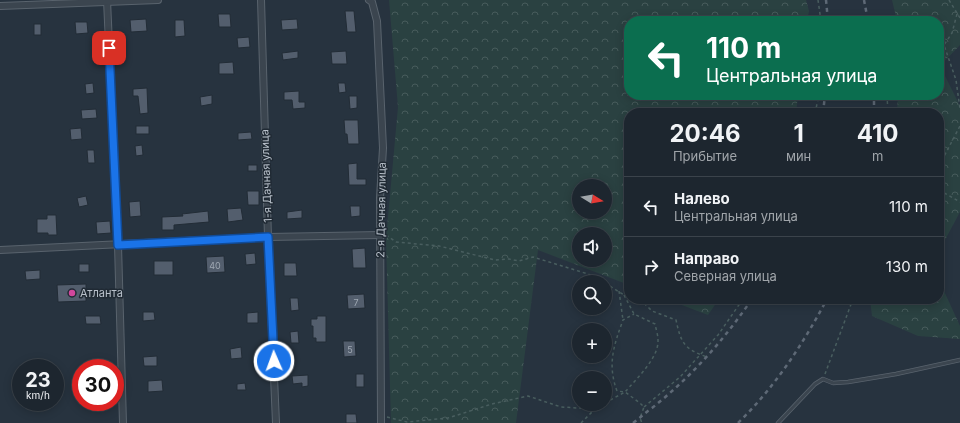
<!DOCTYPE html>
<html lang="ru">
<head>
<meta charset="utf-8">
<style>
  :root { --surface:#1d262f; --page:#252e37; --text:#f1f3f6; --muted:#a0a5aa; --line:#3b434b }
  body { margin:0; font-family:Inter,sans-serif; background:var(--page); color:var(--text); height:100vh; display:flex; flex-direction:column; font-size:15px; white-space:nowrap }
  * { box-sizing:border-box; margin:0 }
  p { font-size:13px; color:var(--muted) }
  .icon { flex:none; width:22px; height:22px; fill:none; stroke:currentColor; stroke-width:2; stroke-linecap:round; stroke-linejoin:round }
  .map { position:relative; flex:1; overflow:hidden }
  .panel { position:absolute; left:624px; top:108px; width:320px; height:196px; display:flex; flex-direction:column; background:var(--surface); border-radius:16px; box-shadow:0 2px 10px #0003,0 0 0 1px var(--line) }
  .panel>* { flex:none }
  .banner { position:absolute; left:624px; top:16px; width:320px; height:84px; border-radius:16px; box-shadow:0 2px 10px #0003,0 0 0 1px var(--line); background:#0b6e4f; color:#fff; overflow:hidden }
  .needle { width:26px; rotate:101deg }
  .buttons { position:absolute; left:572px; top:179px; display:grid; gap:8px }
  .buttons a { display:grid; place-items:center; width:40px; height:40px; border-radius:50%; background:var(--surface); box-shadow:0 2px 10px #0003,0 0 0 1px var(--line); font-size:20px }
  .speed { position:absolute; left:12px; top:359px; display:flex; gap:8px; font-size:20px; font-weight:700; text-align:center }
  .speed>* { display:grid; place-content:center; width:52px; height:52px; border-radius:50%; background:var(--surface); box-shadow:0 2px 10px #0003,0 0 0 1px var(--line); line-height:1 }
  .speed small { font-size:10px; font-weight:400 }
  .speed .limit { border:6px solid #d22; background:#fff; color:#111 }
  .pin { position:absolute; display:grid; place-items:center; width:34px; height:34px; color:#fff; margin:-17px; border-radius:8px; box-shadow:0 2px 6px #0006 }
  .me { position:absolute; width:44px; margin:-22px; rotate:358deg; stroke-linejoin:round; filter:drop-shadow(0 0 3px #0008) }
  .turn { display:flex; align-items:center; gap:14px; height:84px; padding:0 16px; font-size:18px }
  .turn .icon { width:52px; height:52px; stroke-width:2.5 }
  .turn b { display:block; font-size:28px; line-height:34px }
  .eta { display:flex; justify-content:space-evenly; align-items:center; height:68px; text-align:center }
  .eta b { font-size:24px; font-weight:700; line-height:28px }
  ul { padding:0; list-style:none }
  li { display:flex; align-items:center; gap:12px; height:60px; padding:0 16px; border-top:1px solid var(--line) }
  li div { flex:1 }
  li b { display:block; font-size:15px }
  li em { font-style:normal }
  .map>svg:first-child { display:block }
</style>
</head>
<body>
<div class="map">
<svg width="960" height="423" viewBox="0 0 960 423">
  <defs>
    <pattern id="forest-crowns" width="20" height="18" patternUnits="userSpaceOnUse"><rect width="20" height="18" fill="#2a4141"/><path d="M2 6a3 3 0 1 1 6 0M12 15a3 3 0 1 1 6 0" fill="none" stroke="#475b5b"/></pattern>
  </defs>
  <rect width="100%" height="100%" fill="#27333f"/>
  <g fill="url(#forest-crowns)" fill-rule="evenodd">
    <path d="M389 0H806L809 11 807 21H629V95H798L796 113H629V285L538 250 516 423H391L386 239 398 107ZM579 186H605V212H579ZM579 234H605V260H579Z"/>
    <polygon points="892,0 960,0 960,45 940,66 960,106 960,212 939,251 939,113 897,113 898,95 939,95 939,21 897,21"/>
    <polygon points="939,280 960,326 960,339 918,336 872,316 870,299 939,299"/>
    <polygon points="666,299 719,299 708,315"/>
  </g>
  <g fill="#535e6d" stroke="#222c36">
    <polygon points="345,11 354,11 356,32 347,32"/>
    <polygon points="218,14 230,14 231,27 219,27"/>
    <polygon points="146,19 147,31 131,32 130,20"/>
    <polygon points="297,19 298,29 282,30 281,20"/>
    <polygon points="175,20 184,20 185,36 175,37"/>
    <polygon points="75,22 87,22 88,33 76,34"/>
    <rect x="34" y="24" width="7" height="11"/>
    <polygon points="249,37 250,47 238,48 237,38"/>
    <polygon points="298,51 298,58 283,60 282,53"/>
    <polygon points="346,51 347,64 332,64 331,52"/>
    <polygon points="233,62 234,74 219,74 219,63"/>
    <polygon points="93,83 94,93 86,94 85,84"/>
    <polygon points="338,83 345,83 346,92 339,93"/>
    <polygon points="147,88 148,113 140,114 138,96 133,96 133,89"/>
    <polygon points="299,91 299,102 305,102 305,108 293,109 292,100 284,100 284,92"/>
    <polygon points="212,95 212,104 201,106 200,97"/>
    <polygon points="349,96 357,96 357,108 350,109"/>
    <polygon points="96,109 97,118 82,119 81,110"/>
    <polygon points="344,120 358,120 359,144 348,144 347,134 345,134"/>
    <rect x="136" y="126" width="13" height="8"/>
    <polygon points="81,128 82,139 71,140 70,129"/>
    <polygon points="251,132 252,139 238,140 238,133"/>
    <polygon points="142,145 143,155 136,156 135,146"/>
    <polygon points="87,150 94,150 95,163 88,163"/>
    <polygon points="357,163 357,179 366,179 366,185 349,185 348,164"/>
    <rect x="248" y="165" width="9" height="6"/>
    <polygon points="247,191 259,191 259,205 248,205"/>
    <polygon points="86,196 88,205 79,207 77,198"/>
    <polygon points="140,201 141,216 130,217 129,202"/>
    <polygon points="350,206 360,206 360,216 351,217"/>
    <polygon points="241,208 243,220 228,222 227,209"/>
    <polygon points="302,210 302,218 287,219 287,212"/>
    <polygon points="208,211 209,222 174,225 174,230 162,230 162,217 183,216 182,214"/>
    <polygon points="47,215 56,215 57,235 48,235 48,233 37,233 37,219 47,219"/>
    <polygon points="110,221 111,233 97,234 96,222"/>
    <polygon points="365,248 366,268 353,268 352,249"/>
    <polygon points="255,253 256,264 246,265 245,254"/>
    <polygon points="224,256 225,272 207,273 206,257"/>
    <rect x="154" y="261" width="19" height="14"/>
    <polygon points="284,263 296,263 297,276 284,276"/>
    <rect x="79" y="264" width="10" height="8"/>
    <polygon points="40,270 40,279 26,280 25,271"/>
    <polygon points="86,284 86,301 58,302 57,285"/>
    <polygon points="364,294 365,308 348,309 347,295"/>
    <polygon points="290,298 298,298 299,310 291,311"/>
    <polygon points="143,312 154,312 155,320 143,321"/>
    <polygon points="258,312 258,323 247,323 247,313"/>
    <polygon points="85,316 100,316 101,324 86,324"/>
    <polygon points="317,316 326,316 326,342 316,342 316,338 313,338 313,326 311,326 311,319 317,319"/>
    <polygon points="298,331 299,343 291,343 290,332"/>
    <polygon points="343,341 355,341 356,356 344,357"/>
    <polygon points="241,347 242,358 231,359 230,349"/>
    <polygon points="157,356 157,366 144,366 143,357"/>
    <rect x="356" y="374" width="8" height="13"/>
    <polygon points="308,375 308,386 302,387 302,383 293,384 292,376"/>
    <polygon points="162,380 163,391 148,392 148,381"/>
    <polygon points="245,383 246,390 237,390 237,384"/>
    <polygon points="346,414 356,414 357,423 346,423"/>
  </g>
  <g fill="none" stroke-linecap="round" stroke-linejoin="round">
    <defs>
      <polyline id="lane" points="778,423 815,384 823,379 833,383 848,382 896,374 960,360"/>
      <g id="street">
        <polyline points="107,0 118,245 123,423"/>
        <polyline points="261,0 268,237 276,423"/>
        <polyline points="369,0 372,2 377,21 383,148 380,198 381,423"/>
        <polyline points="0,6 158,0"/>
        <polyline points="0,250 268,237 380,235"/>
      </g>
    </defs>
    <use href="#lane" stroke="#59636d" stroke-width="4.5"/>
    <use href="#street" stroke="#59636d" stroke-width="8"/>
    <g stroke="#495e5f" stroke-width="1.5" stroke-dasharray="3 3" stroke-linecap="butt">
      <polyline points="818,0 821,21"/>
      <polyline points="949,0 960,18"/>
      <polyline points="957,14 952,33 944,45 956,80 960,109"/>
      <polyline points="887,95 888,113"/>
      <polyline points="815,113 819,95"/>
      <polyline points="939,166 960,126"/>
      <polyline points="939,190 960,202"/>
      <polyline points="386,235 396,242 439,246 495,260 509,259 519,261 533,257 588,274 603,282"/>
      <polyline points="605,283 624,295 629,296"/>
      <polyline points="619,291 623,320"/>
      <path d="M624 295 634 314 655 324C656 329 658 335 658 340 659 358 636 379 625 392L617 391C607 364 614 345 623 320L634 314"/>
      <path d="M640 299 652 311 676 320C681 343 684 349 707 357"/>
      <polyline points="825,374 853,299"/>
      <polyline points="605,403 625,392 640,403 644,407 640,418 642,423"/>
      <polyline points="644,407 680,377 718,335 743,299"/>
      <polyline points="387,417 407,422 448,418 492,404 528,396 561,407 595,409"/>
      <polyline points="581,423 595,409 603,404"/>
    </g>
    <use href="#lane" stroke="#3b454f" stroke-width="3"/>
    <use href="#street" stroke="#3b454f" stroke-width="6"/>
    <g stroke="#5e6976" stroke-width="2.5" stroke-dasharray="4 4" stroke-linecap="butt">
      <polyline points="826,0 828,21"/>
      <polyline points="864,0 868,21"/>
      <polyline points="823,113 825,95"/>
      <polyline points="874,113 874,95"/>
      <path d="M633 423C640 418 645 413 652 408 691 377 724 340 752 299"/>
      <path d="M738 423C775 387 803 344 827 299"/>
    </g>
  </g>
  <g fill="none" stroke-linecap="round" stroke-linejoin="round">
    <defs>
      <polyline id="route" points="109,48 118,245 268,237 274,361"/>
    </defs>
    <use href="#route" stroke="#114b97" stroke-width="10"/>
    <use href="#route" stroke="#1a73e8" stroke-width="7"/>
  </g>
  <circle fill="#d1479c" stroke="#202a34" stroke-width="1.5" cx="72" cy="293" r="4"/>
  <g text-anchor="middle" dominant-baseline="central" stroke-width="3" stroke-linejoin="round" paint-order="stroke">
    <g font-size="9" fill="#9fa8b3">
      <text x="215" y="265">40</text>
      <text x="356" y="302">7</text>
      <text x="350" y="349">5</text>
    </g>
    <g font-size="11" fill="#b8c0ca" stroke="#202a34">
      <text transform="translate(266 176) rotate(-92)">1-я Дачная улица</text>
      <text transform="translate(381 210) rotate(-89)">2-я Дачная улица</text>
    </g>
    <g font-size="11" fill="#b8c0ca" stroke="#202a34" text-anchor="start">
      <text x="80" y="293">Атланта</text>
    </g>
  </g>
</svg>
<div class="buttons">
<a><svg class="needle" viewBox="-14 -14 28 28"><path d="M0-13l5 13h-10z" fill="#e53935"/><path d="M0 13l5-13h-10z" fill="#a0a5aa"/></svg></a>
<a><svg class="icon" aria-label="sound" viewBox="0 0 24 24"><path d="M4 9h4l5-4v14l-5-4H4zM17 9q2 3 0 6"/></svg></a>
<a><svg class="icon" aria-label="search" viewBox="0 0 24 24"><circle cx="10" cy="10" r="6"/><path d="M15 15l6 6"/></svg></a>
<a>+</a>
<a>−</a>
</div>
<div class="speed"><div>23<small>km/h</small></div><div class="limit">30</div></div>
<div class="pin" style="left:109px;top:48px;background:#d93025"><svg class="icon" aria-label="arrive" viewBox="0 0 24 24"><path d="M6 21V4h12l-3 4 3 4H6"/></svg></div>
<svg class="me" style="left:274px;top:361px" viewBox="-20 -20 40 40"><circle r="17" fill="#1a73e8" stroke="#fff" stroke-width="3"/><path d="M0-11L8 9 0 5-8 9z" fill="#fff"/></svg>
<div class="banner">
<div class="turn"><svg class="icon" aria-label="left" viewBox="0 0 24 24"><path d="M17 20v-9H6M10 6l-5 5 5 5"/></svg><div><b>110 m</b>Центральная улица</div></div>
</div>
<section class="panel">
<div class="eta">
<div><b>20:46</b><p>Прибытие</p></div>
<div><b>1</b><p>мин</p></div>
<div><b>410</b><p>m</p></div>
</div>
<ul>
<li><svg class="icon" aria-label="left" viewBox="0 0 24 24"><path d="M17 20v-9H6M10 6l-5 5 5 5"/></svg><div><b>Налево</b><p>Центральная улица</p></div><em>110 m</em></li>
<li><svg class="icon" aria-label="right" viewBox="0 0 24 24"><path d="M7 20v-9h11M14 6l5 5-5 5"/></svg><div><b>Направо</b><p>Северная улица</p></div><em>130 m</em></li>
</ul>
</section>
</div>
</body>
</html>
